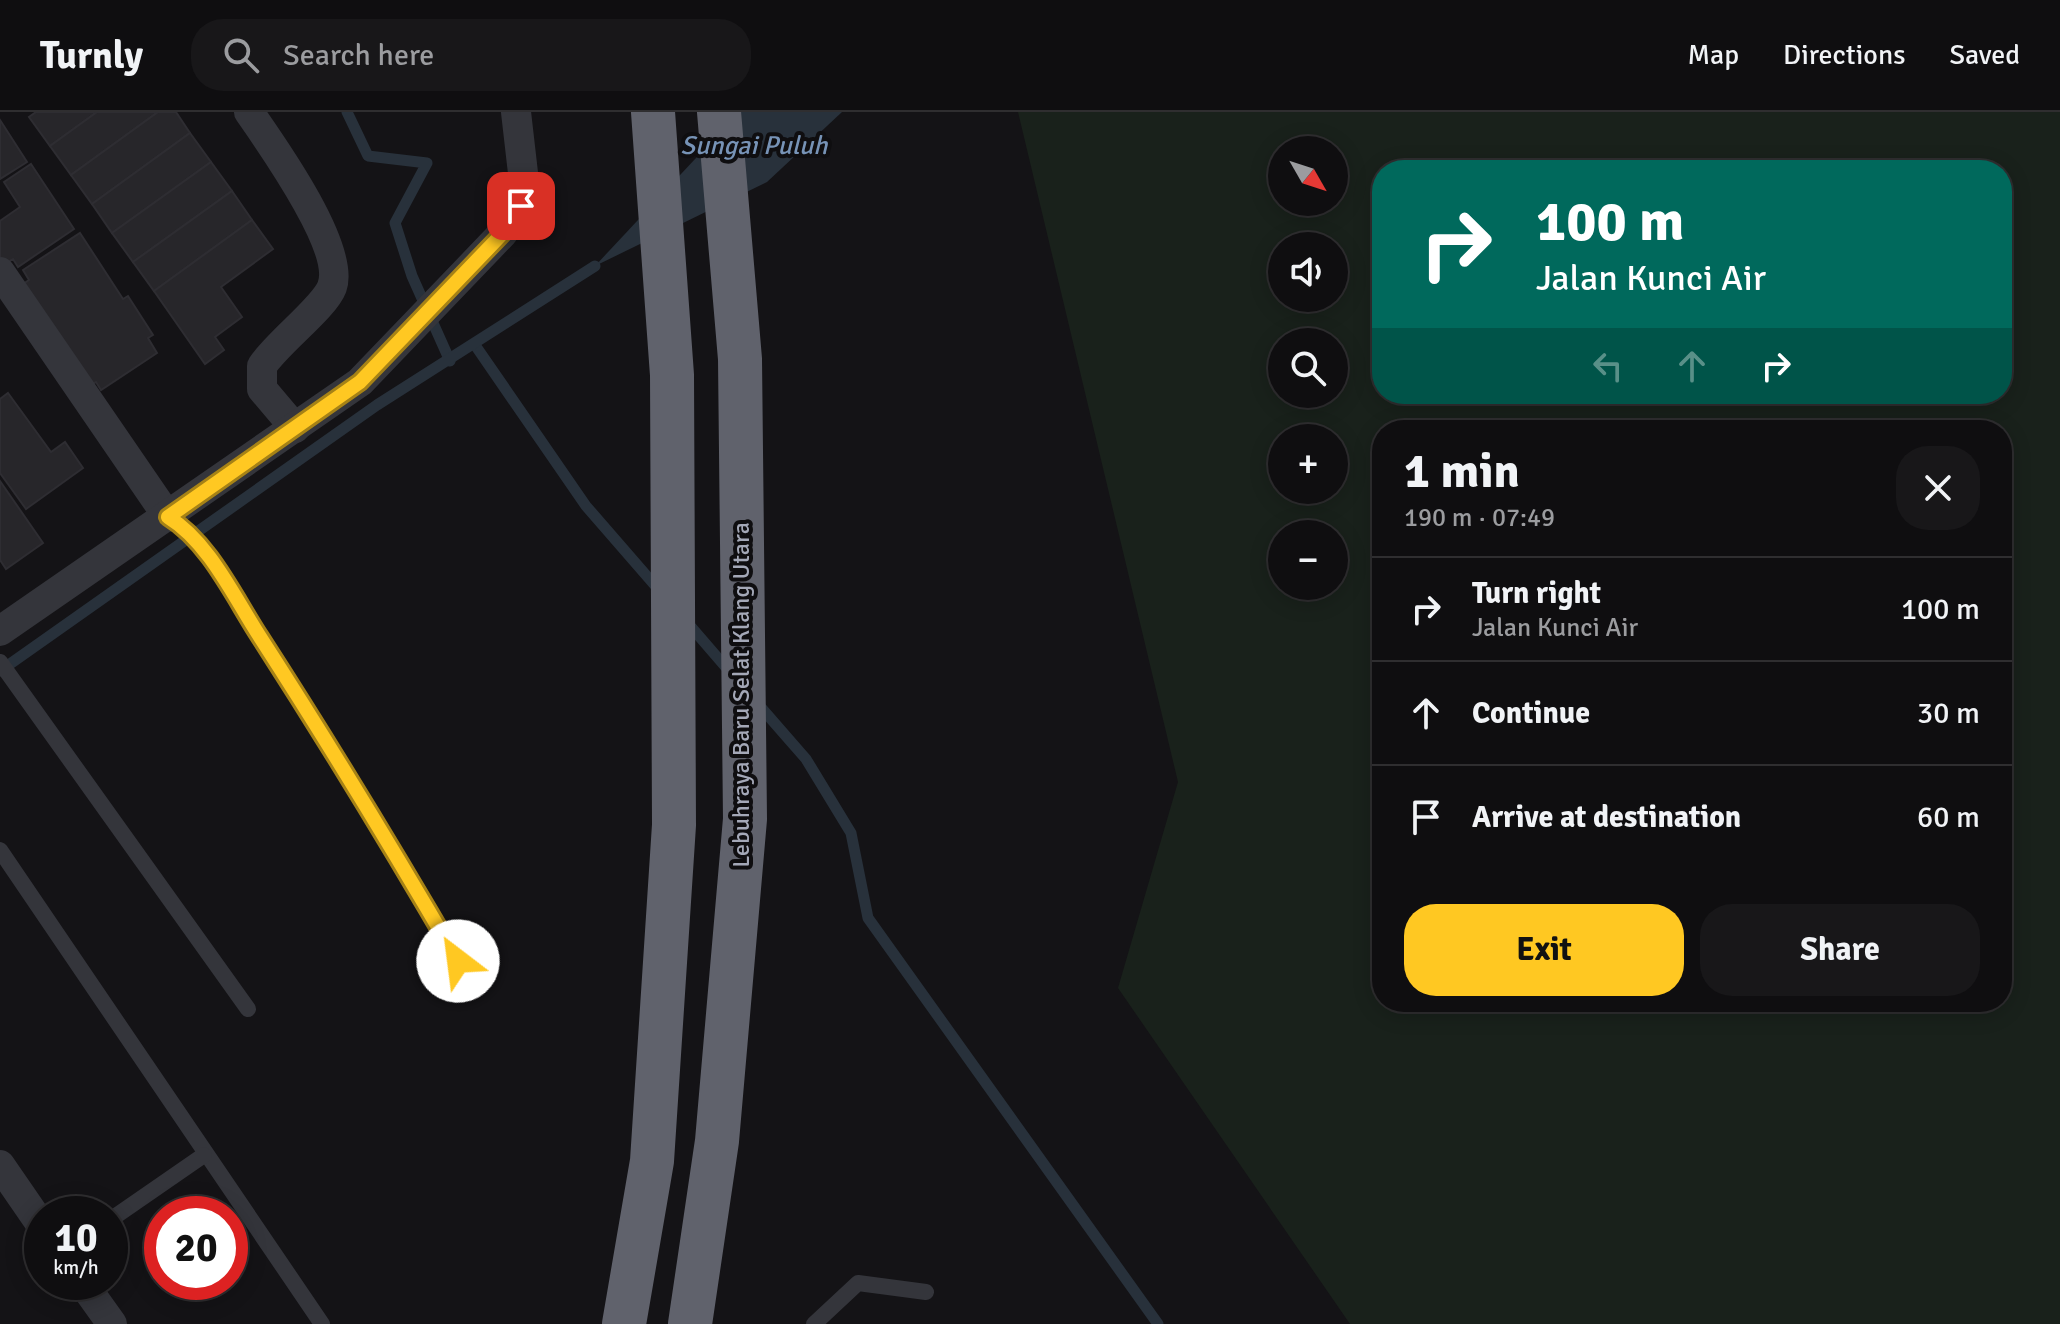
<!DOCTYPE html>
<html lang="en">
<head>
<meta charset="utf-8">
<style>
  :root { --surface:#0f0e10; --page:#181719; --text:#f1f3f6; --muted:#9b9c9f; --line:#2f2e30; --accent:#ffc822 }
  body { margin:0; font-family:Signika,sans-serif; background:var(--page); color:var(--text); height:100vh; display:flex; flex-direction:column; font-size:30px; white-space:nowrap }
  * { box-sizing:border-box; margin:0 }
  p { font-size:26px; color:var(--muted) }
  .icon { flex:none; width:44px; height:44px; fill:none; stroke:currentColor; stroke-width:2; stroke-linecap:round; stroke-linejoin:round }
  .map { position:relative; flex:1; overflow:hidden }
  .side { position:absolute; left:1372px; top:308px; width:640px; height:592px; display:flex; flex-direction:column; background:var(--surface); border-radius:32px; box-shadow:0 4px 20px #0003,0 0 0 2px var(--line) }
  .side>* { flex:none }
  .hud { position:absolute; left:1372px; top:48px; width:640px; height:244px; border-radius:32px; box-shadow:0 4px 20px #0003,0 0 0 2px var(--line); background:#00695c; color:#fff; overflow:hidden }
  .needle { width:52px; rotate:129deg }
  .buttons { position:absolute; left:1268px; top:24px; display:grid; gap:16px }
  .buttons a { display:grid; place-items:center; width:80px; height:80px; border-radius:50%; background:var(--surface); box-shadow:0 4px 20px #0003,0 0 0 2px var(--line); font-size:40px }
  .speed { position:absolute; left:24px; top:1084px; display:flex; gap:16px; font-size:40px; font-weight:700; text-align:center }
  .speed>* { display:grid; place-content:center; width:104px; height:104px; border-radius:50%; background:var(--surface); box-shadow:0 4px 20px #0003,0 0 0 2px var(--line); line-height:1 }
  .speed small { font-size:20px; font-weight:400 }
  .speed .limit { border:12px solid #d22; background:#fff; color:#111 }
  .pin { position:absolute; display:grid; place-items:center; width:68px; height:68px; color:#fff; margin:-34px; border-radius:16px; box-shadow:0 4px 12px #0006 }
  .me { position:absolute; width:88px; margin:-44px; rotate:330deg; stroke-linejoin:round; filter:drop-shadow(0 0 6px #0008) }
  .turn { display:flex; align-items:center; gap:28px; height:168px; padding:0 32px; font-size:36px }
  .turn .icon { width:104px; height:104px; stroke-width:2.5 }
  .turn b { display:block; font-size:56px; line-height:68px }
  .lanes { display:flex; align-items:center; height:76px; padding:0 32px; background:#0003; justify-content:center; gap:40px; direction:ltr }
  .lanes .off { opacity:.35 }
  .round { display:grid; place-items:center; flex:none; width:84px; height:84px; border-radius:32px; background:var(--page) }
  .overview { display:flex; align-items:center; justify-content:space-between; height:136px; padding:0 32px }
  h1 { font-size:48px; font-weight:700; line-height:60px }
  .cta { display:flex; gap:16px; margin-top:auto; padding:16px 32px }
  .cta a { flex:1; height:92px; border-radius:32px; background:var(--accent); color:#111; font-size:32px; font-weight:700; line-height:92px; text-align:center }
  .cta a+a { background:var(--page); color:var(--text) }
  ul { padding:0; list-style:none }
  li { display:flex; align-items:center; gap:24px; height:104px; padding:0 32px; border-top:2px solid var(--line) }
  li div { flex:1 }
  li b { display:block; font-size:30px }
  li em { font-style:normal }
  header { display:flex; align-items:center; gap:48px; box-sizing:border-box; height:112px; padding:0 40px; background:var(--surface); border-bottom:2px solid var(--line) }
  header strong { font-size:38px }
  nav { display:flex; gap:44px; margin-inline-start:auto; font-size:28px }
  .search { width:560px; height:72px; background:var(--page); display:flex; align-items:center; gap:20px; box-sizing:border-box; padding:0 28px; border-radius:32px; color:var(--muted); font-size:30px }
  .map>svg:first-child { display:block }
</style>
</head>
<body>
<header>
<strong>Turnly</strong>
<div class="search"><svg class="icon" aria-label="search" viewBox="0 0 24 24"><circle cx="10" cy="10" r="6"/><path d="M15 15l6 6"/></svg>Search here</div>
<nav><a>Map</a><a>Directions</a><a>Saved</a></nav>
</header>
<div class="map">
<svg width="2060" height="1212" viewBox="0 0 2060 1212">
  <rect width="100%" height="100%" fill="#141316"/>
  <path fill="#19211b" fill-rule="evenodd" d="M1018 0H2060V1212H1350L1118 876 1178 670ZM1282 38H1334V90H1282ZM2002 58V282H1382V58ZM1282 134H1334V186H1282ZM1334 230V282H1282V230ZM1382 318H2002V890H1382ZM1282 326H1334V378H1282ZM1282 422H1334V474H1282Z"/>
  <polygon fill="#28313b" points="739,0 842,0 767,70 595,154"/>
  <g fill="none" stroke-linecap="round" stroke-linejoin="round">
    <g stroke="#28313b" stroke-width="11">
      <polyline points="347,0 368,44 427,51 395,111 412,164 450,249"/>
      <polyline points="475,233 586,394 659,478"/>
      <polyline points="686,509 730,560"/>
      <polyline points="0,559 377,293 595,154"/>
      <polyline points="757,591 806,647 851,721 868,806 1158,1212"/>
    </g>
  </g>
  <g fill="#27262a" stroke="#2e2d32" stroke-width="2">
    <polygon points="36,0 97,0 50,34 29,5"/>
    <polygon points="97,0 158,0 71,63 50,34"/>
    <polygon points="158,0 176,0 190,21 92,92 71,63"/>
    <polygon points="0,8 27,50 0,67"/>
    <polygon points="190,21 211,50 112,121 92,92"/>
    <polygon points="211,50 232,79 133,150 112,121"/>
    <polygon points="31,52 74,117 18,155 13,147 0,155 0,109 20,95 4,70"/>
    <polygon points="232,79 252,108 154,179 133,150"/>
    <polygon points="252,108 273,137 221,175 242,205 215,225 224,238 205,252 154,179"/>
    <polygon points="80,121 123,187 128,184 153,223 148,226 157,241 101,278 96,270 89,274 23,172 29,168 23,158"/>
    <polygon points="8,281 51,340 65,330 83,356 26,397 0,361 0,287"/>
    <polygon points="0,369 43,431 6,457 0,448"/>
  </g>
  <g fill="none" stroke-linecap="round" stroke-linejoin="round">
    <g stroke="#34353b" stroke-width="16">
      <path d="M168 405C209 430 234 485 260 525 329 632 394 739 458 849"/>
      <polyline points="0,550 248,897"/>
      <polyline points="0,738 322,1212"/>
      <polyline points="110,1108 204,1043"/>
      <polyline points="814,1212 858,1171 926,1180"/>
    </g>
    <g stroke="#34353b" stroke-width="30">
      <path d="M249 0C272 33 346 137 332 175 324 196 278 230 262 254V277L295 316"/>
      <polyline points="0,160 168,405"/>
      <polyline points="0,519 360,270 503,121 521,94 523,61 516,0"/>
      <polyline points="0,1053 42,1114"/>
      <polyline points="82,1170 112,1212"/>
    </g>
    <g stroke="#60626c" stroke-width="44">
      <polyline points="624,1212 652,1049 674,713 672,263 653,0"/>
      <polyline points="690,1212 717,1029 745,707 740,247 719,0"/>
    </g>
  </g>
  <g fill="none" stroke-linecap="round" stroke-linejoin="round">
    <defs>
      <path id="route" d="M458 849C394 739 329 632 260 525 234 485 209 430 168 405L360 270 503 121 521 94"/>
    </defs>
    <use href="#route" stroke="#a68216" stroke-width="20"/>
    <use href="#route" stroke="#ffc822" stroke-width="14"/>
  </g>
  <g text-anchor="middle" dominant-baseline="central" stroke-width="8" stroke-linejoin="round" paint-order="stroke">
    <g font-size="24" fill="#a4a8b7" stroke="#0f0e10">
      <text transform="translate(741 583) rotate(-90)">Lebuhraya Baru Selat Klang Utara</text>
    </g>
    <g font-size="26" font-style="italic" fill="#7793b6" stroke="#0f0e10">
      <text x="754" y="34">Sungai Puluh</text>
    </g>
  </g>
</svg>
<div class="buttons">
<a><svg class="needle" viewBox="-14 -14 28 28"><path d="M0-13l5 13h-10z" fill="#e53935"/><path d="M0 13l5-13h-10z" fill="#9b9c9f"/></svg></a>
<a><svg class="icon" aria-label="sound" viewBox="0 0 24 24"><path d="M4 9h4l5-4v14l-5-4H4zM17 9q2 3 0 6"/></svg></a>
<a><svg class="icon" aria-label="search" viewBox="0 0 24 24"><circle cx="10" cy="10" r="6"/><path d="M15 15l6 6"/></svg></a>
<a>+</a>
<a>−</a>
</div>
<div class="speed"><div>10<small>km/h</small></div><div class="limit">20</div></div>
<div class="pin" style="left:521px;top:94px;background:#d93025"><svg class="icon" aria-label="arrive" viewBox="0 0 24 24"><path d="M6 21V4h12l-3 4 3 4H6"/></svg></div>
<svg class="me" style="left:458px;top:849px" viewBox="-20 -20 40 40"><circle r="19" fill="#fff"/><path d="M0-13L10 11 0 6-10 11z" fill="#ffc822"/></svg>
<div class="hud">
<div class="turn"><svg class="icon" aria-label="right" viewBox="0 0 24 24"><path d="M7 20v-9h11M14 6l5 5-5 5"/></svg><div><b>100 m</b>Jalan Kunci Air</div></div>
<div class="lanes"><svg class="icon off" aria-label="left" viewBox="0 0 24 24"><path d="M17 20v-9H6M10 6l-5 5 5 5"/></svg><svg class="icon off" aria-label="ahead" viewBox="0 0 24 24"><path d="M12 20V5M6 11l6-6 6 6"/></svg><svg class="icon" aria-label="right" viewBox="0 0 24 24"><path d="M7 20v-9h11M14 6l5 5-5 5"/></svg></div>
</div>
<section class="side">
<div class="overview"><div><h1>1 min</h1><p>190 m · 07:49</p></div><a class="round"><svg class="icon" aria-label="close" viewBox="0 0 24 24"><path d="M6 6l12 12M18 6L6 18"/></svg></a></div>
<ul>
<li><svg class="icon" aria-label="right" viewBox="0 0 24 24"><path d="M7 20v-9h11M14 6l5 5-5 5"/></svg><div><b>Turn right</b><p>Jalan Kunci Air</p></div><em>100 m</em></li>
<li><svg class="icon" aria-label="ahead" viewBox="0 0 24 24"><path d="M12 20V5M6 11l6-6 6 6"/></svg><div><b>Continue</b></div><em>30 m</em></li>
<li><svg class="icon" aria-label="arrive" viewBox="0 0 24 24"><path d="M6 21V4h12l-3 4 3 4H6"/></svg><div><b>Arrive at destination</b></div><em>60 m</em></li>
</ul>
<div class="cta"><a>Exit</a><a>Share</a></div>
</section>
</div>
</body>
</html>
